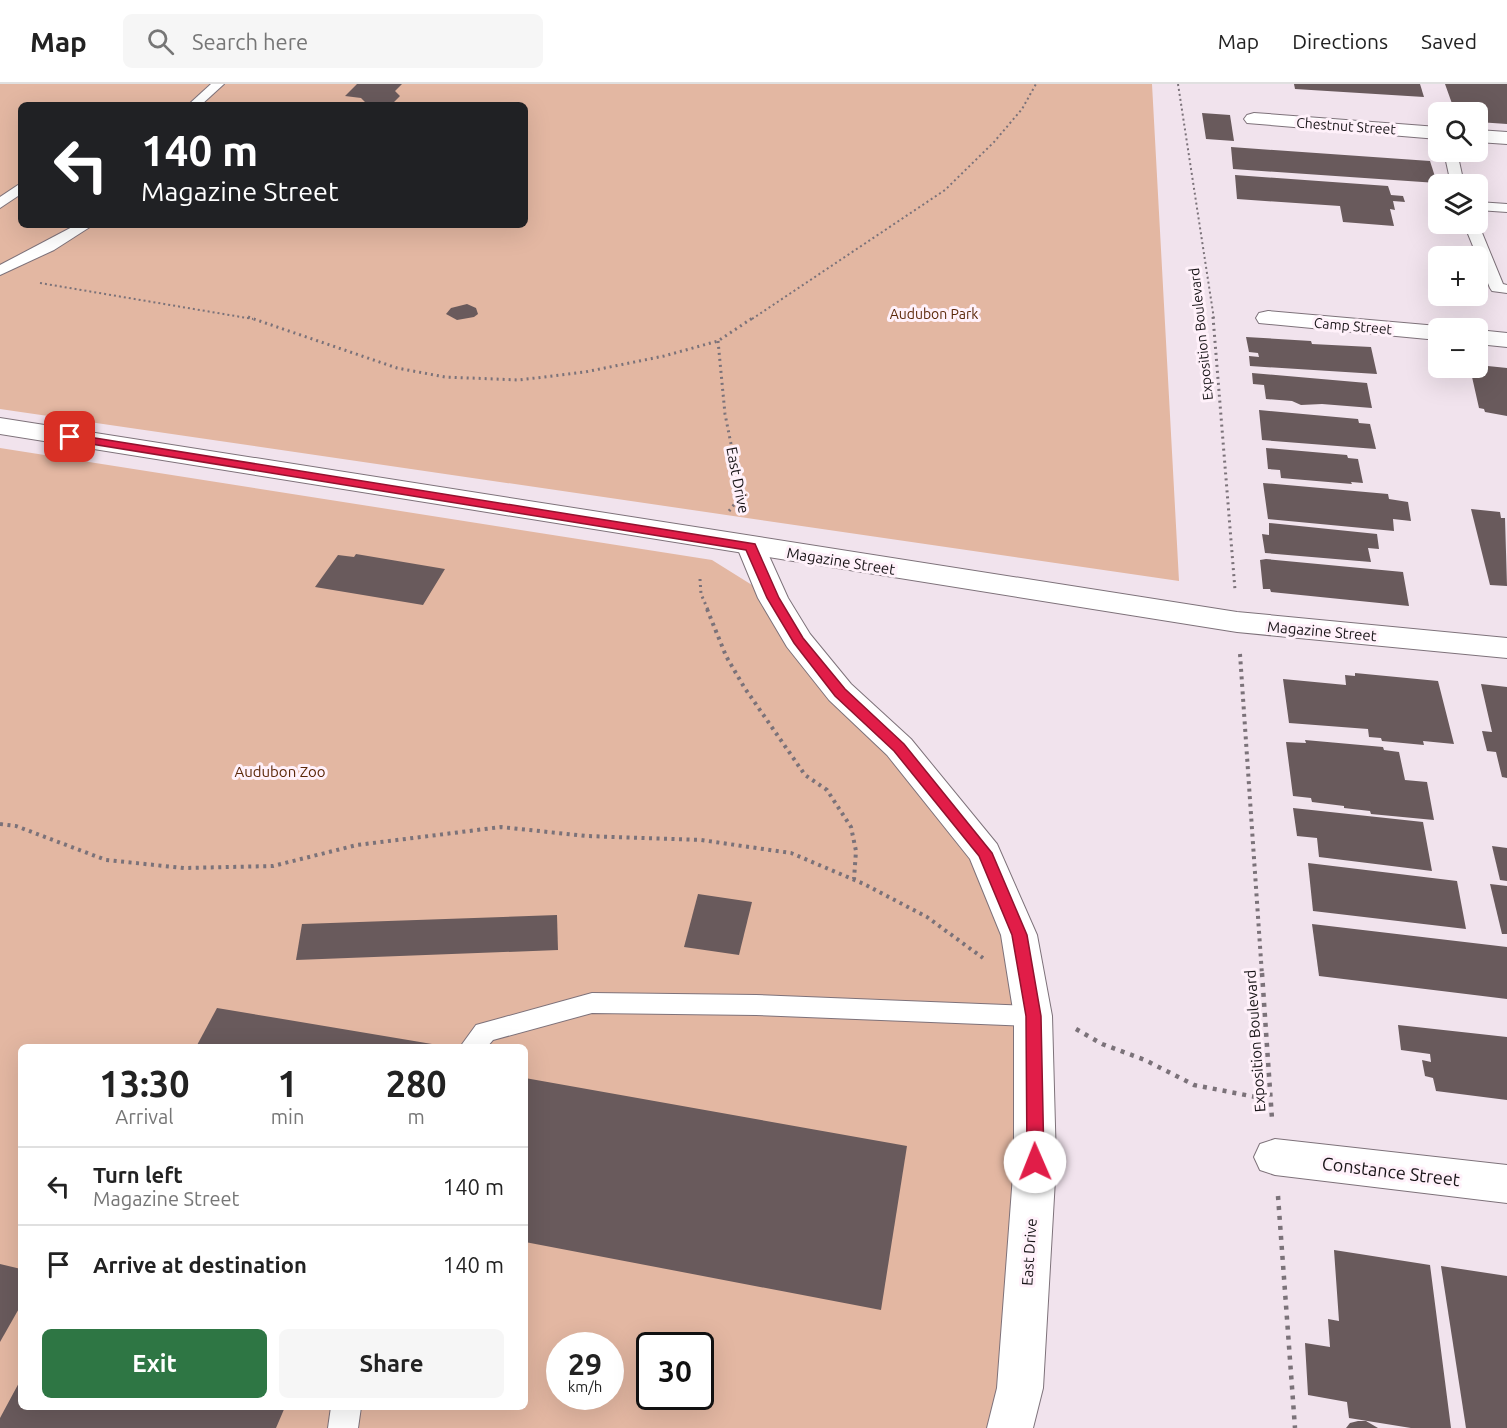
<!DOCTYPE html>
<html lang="en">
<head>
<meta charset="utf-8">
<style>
  :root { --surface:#fff; --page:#f6f6f6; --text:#222; --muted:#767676; --line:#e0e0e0; --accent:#2e7644 }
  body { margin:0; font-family:Ubuntu,sans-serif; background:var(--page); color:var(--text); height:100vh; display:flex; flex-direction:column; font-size:22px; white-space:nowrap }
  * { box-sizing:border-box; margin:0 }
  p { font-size:20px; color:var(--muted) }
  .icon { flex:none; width:33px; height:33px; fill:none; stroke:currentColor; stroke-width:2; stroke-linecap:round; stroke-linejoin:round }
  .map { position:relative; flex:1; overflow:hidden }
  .sheet { position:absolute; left:18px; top:960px; width:510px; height:366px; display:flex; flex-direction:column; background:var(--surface); border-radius:9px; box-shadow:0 6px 24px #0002 }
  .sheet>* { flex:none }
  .guide { position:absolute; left:18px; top:18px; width:510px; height:126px; border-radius:9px; box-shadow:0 6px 24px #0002; background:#202124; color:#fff; overflow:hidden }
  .fabs { position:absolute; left:1428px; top:18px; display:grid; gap:12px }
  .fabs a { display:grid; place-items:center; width:60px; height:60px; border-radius:9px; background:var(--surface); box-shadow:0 6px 24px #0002; font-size:30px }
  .speed { position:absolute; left:546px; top:1248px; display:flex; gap:12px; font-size:30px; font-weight:700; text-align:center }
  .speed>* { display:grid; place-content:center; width:78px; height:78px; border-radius:50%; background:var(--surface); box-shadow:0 6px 24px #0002; line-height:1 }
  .speed small { font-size:15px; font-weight:400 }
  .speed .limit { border:3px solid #111; border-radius:9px; background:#fff; color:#111 }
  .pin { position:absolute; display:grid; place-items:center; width:51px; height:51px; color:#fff; margin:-26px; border-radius:12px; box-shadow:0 3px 9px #0006 }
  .me { position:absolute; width:66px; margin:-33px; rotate:359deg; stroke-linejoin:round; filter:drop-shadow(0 0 4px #0008) }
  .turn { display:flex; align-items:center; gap:21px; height:126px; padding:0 24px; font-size:27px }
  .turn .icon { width:78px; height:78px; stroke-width:2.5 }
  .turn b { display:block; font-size:42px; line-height:51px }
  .eta { display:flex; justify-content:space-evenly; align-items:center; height:102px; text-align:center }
  .eta b { font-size:36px; font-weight:700; line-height:42px }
  .action { display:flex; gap:12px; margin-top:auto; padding:12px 24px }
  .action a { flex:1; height:69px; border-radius:9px; background:var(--accent); color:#fff; font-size:24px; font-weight:700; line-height:69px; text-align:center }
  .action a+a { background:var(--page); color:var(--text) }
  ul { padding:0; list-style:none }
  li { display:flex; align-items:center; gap:18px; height:78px; padding:0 24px; border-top:2px solid var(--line) }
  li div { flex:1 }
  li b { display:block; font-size:22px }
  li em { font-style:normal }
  header { display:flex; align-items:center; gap:36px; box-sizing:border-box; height:84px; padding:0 30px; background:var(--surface); border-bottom:2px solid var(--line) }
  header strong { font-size:28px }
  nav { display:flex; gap:33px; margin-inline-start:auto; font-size:21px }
  .search { width:420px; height:54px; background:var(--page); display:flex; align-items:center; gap:15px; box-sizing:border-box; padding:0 21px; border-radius:9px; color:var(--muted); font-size:22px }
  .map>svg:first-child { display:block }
</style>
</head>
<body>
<header>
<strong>Map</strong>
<div class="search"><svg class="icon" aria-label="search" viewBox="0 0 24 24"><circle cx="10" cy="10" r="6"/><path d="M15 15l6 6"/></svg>Search here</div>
<nav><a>Map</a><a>Directions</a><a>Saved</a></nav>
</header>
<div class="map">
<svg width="1507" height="1344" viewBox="0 0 1507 1344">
  <rect width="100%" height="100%" fill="#f1e3ed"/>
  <g fill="#e3b7a2" fill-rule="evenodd">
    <path d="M0 0H1152L1179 497 0 325ZM21 21H525V141H21Z"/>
    <path d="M0 364 712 476 773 514 899 663 1019 851 1012 1344H0ZM21 963H525V1323H21ZM560 1262H610V1312H560ZM650 1262H700V1312H650Z"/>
  </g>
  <g fill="#695a5c">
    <polygon points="357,0 402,0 395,7 400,12 394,18 381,21 367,20 361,14 345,12"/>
    <polygon points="1294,0 1420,0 1424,13 1295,5"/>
    <polygon points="1445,0 1507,0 1507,40 1478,38 1478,28 1455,28"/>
    <polygon points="1202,29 1230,31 1234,57 1206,55"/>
    <polygon points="1231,63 1430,77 1437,99 1233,85"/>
    <polygon points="1235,91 1388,102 1391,111 1403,112 1405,118 1393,117 1395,126 1390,125 1394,142 1343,138 1340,122 1237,115"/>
    <polygon points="467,220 476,224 478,230 474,233 457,236 446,230 451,224"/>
    <polygon points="1246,253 1311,257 1312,260 1371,263 1377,290 1250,282 1249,272 1259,273 1258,269 1249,268"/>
    <polygon points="1432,271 1438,271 1438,284 1451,284 1453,291 1437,289"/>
    <polygon points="1478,281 1507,284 1507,332 1485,328 1484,325 1479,324 1470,284 1478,284"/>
    <polygon points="1252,289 1367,299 1372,324 1322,320 1301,321 1292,317 1266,315 1264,301 1253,300"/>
    <polygon points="1259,326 1358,335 1359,339 1370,340 1376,365 1262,356"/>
    <polygon points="1266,364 1347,371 1348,374 1358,375 1363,399 1351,398 1352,400 1281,394 1280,386 1268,385"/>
    <polygon points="1263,399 1388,410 1389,415 1408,418 1411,437 1393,435 1394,447 1268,435"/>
    <polygon points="1471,425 1500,428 1501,434 1505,434 1507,502 1490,501"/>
    <polygon points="1269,439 1377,450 1379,465 1368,464 1371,478 1265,469 1262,450 1269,451"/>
    <polygon points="356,470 445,485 423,521 315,503 338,471 354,473"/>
    <polygon points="1266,475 1403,488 1409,522 1271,508 1270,505 1263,505 1260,476"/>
    <polygon points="1355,589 1438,597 1454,660 1423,657 1424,661 1382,657 1381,654 1369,653 1368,645 1289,639 1283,595 1346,601 1345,591 1355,592"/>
    <polygon points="1481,600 1507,603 1507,694 1502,693 1496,668 1487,667 1482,647 1492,648"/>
    <polygon points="1305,656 1383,663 1384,666 1399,668 1405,696 1427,698 1434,736 1371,730 1370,727 1344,724 1344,722 1312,718 1311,714 1293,712 1286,658 1306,659"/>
    <polygon points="1293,724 1423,738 1432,787 1319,773 1317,754 1297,752"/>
    <polygon points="1492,762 1507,764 1507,797 1500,796"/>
    <polygon points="1308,779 1457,797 1466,845 1313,827"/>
    <polygon points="1490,800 1507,802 1507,850 1502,850"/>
    <polygon points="698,810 752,818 739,871 684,863"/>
    <polygon points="557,831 558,866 296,876 302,840"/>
    <polygon points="1312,840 1507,863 1507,915 1319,892"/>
    <polygon points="217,924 432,960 431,963 196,963"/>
    <polygon points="1398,941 1507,953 1507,1016 1436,1007 1433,994 1425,992 1422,976 1431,978 1430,970 1401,966"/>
    <polygon points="525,994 907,1062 881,1226 525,1158"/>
    <polygon points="1334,1166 1430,1181 1451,1344 1411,1344 1349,1334 1347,1318 1308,1311 1305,1259 1330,1263 1328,1235 1339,1237"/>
    <polygon points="0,1180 21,1185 21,1221 0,1258"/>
    <polygon points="1441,1182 1507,1192 1507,1344 1466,1344"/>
    <polygon points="21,1295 21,1323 285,1323 276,1344 0,1344 0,1334"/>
    <polygon points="1358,1337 1366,1337 1378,1344 1346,1344 1350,1339"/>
  </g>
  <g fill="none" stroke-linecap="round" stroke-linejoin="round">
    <defs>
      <g id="lane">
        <polygon points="211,0 224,0 201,21 188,21"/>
        <polygon points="1444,68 1457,68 1464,100 1451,100"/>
        <polygon points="21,99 21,110 0,124 0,113"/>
        <polygon points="1478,118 1507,120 1507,128 1478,126"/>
        <polygon points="1478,139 1503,200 1507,201 1507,209 1492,207 1490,204 1464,140"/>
        <polygon points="76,141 93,141 54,166 0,191 0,181"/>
        <polygon points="592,909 756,911 1033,922 1042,925 1045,932 1042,939 1033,942 756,931 592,929 493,956 487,963 460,963 476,941"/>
        <polygon points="331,1323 361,1323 358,1344 328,1344"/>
      </g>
      <g id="street">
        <polygon points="1254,29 1438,43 1438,55 1247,39 1244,35 1247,31"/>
        <polygon points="1478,46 1507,48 1507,60 1478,58"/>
        <polygon points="1268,227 1438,242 1447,244 1438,244 1438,256 1259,239 1256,234 1259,229"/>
        <polygon points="1478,246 1507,249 1507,263 1478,260"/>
        <polygon points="751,454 761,457 765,463 788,514 810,550 851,600 911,655 997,760 1037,851 1052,932 1056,1078 1043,1304 1033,1344 987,1344 997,1304 1014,1078 1014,932 1001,851 970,775 887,671 829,616 787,563 758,514 737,463 741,457"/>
        <polygon points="1275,1055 1507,1081 1507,1119 1275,1091 1260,1086 1254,1073 1260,1060"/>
      </g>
      <polygon id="secondary" points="0,334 1237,528 1507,554 1507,574 1237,548 0,350"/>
    </defs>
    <use href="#lane" stroke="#7e727a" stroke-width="2"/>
    <use href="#street" stroke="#7e727a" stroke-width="2"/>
    <use href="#secondary" stroke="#7e727a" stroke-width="2"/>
    <g stroke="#7b7279" stroke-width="2" stroke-dasharray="2 3" stroke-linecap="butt">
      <polyline points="1178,0 1214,235"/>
      <polyline points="40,199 253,235"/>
      <polyline points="752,235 945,106 994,58 1022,25 1036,0"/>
    </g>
    <g stroke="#7b7279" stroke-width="3" stroke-dasharray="2 4" stroke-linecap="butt">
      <polyline points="248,233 397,284 445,293 519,296 585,288 664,272 718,257 754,233"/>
      <polyline points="1213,233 1235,506"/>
      <polyline points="718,257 725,330 745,430"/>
      <polyline points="729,427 741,412"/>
      <polyline points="700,495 701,510 708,526"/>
    </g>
    <g stroke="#7b7279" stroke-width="4" stroke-dasharray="3 4.5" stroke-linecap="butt">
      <polyline points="707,525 726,572 744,603 805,691 827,706 851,743 856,767 854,795"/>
      <polyline points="1240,570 1262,891"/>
      <polyline points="0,740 16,742 106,776 184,784 273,782 357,761 501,743 586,752 701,756 791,769 864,800 927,833 983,874"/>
    </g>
    <g stroke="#7b7279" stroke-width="4.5" stroke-dasharray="4 6" stroke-linecap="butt">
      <polyline points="1262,889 1272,1035"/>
      <polyline points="1076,945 1102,960 1145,976 1194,1001 1271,1016"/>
      <polyline points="1278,1112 1295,1344"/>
    </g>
    <use href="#lane" fill="#fff" fill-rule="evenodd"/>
    <use href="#street" fill="#fff" fill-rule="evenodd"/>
    <use href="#secondary" fill="#fff" fill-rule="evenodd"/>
  </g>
  <polygon fill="#e11d48" stroke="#92132f" stroke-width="1.5" points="70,350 755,460 779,514 803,554 845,605 904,660 992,769 1027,851 1041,932 1044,1078 1041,1084 1035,1086 1029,1084 1027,1078 1026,932 1012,851 979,772 894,667 835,612 794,559 767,514 746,466 67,356 67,351"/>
  <g text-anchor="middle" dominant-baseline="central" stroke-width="6" stroke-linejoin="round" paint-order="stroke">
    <g font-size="14" fill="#191518" stroke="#fff1fa">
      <text transform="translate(1346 42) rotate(4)">Chestnut Street</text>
      <text transform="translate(1353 242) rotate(5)">Camp Street</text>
      <text transform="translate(1201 250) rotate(-96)">Exposition Boulevard</text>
    </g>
    <g font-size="14" fill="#5b2708" stroke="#fff1fa">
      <text x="934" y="230">Audubon Park</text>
    </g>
    <g font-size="15" fill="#191518" stroke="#fff1fa">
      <text transform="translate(738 396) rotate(79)">East Drive</text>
      <text transform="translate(841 477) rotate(9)">Magazine Street</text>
      <text transform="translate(1322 547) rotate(5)">Magazine Street</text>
      <text transform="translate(1255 957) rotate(-94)">Exposition Boulevard</text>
      <text transform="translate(1029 1168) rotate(-86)">East Drive</text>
    </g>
    <g font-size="15" fill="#5b2708" stroke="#fff1fa">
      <text x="280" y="687">Audubon Zoo</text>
    </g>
    <g font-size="18" fill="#191518" stroke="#fff1fa">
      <text transform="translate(1391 1087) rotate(7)">Constance Street</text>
    </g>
  </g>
</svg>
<div class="fabs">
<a><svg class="icon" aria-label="search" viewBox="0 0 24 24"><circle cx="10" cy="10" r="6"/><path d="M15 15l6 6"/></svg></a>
<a><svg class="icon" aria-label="layers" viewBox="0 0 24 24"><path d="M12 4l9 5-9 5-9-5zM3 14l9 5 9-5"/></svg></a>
<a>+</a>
<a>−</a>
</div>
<div class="speed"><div>29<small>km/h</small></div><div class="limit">30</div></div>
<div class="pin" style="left:70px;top:353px;background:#d93025"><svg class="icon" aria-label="arrive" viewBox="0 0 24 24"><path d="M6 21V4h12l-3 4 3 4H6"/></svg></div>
<svg class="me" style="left:1035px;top:1078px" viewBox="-20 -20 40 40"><circle r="19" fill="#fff"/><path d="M0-13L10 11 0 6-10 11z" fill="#e11d48"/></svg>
<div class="guide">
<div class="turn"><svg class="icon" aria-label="left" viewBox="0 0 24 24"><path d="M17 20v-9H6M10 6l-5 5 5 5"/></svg><div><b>140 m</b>Magazine Street</div></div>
</div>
<section class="sheet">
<div class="eta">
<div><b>13:30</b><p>Arrival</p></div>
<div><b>1</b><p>min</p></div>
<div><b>280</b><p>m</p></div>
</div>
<ul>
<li><svg class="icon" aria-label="left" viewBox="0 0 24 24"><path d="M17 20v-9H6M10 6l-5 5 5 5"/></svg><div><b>Turn left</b><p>Magazine Street</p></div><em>140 m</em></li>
<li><svg class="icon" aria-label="arrive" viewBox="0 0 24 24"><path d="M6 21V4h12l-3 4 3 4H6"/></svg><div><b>Arrive at destination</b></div><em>140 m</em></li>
</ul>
<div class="action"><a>Exit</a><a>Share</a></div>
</section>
</div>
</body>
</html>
